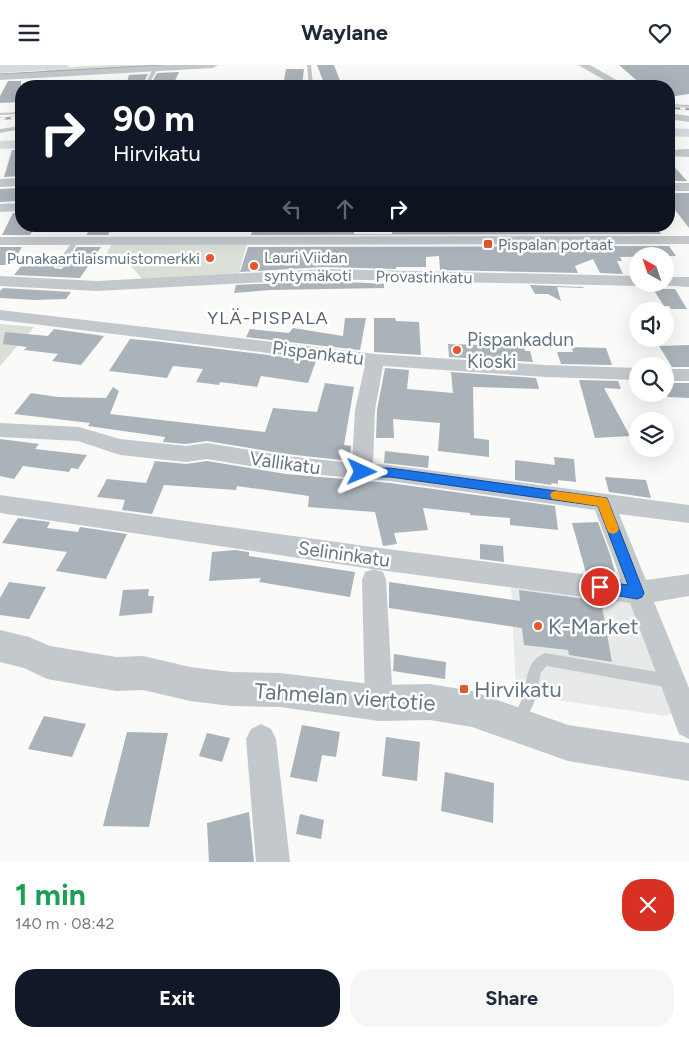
<!DOCTYPE html>
<html lang="en">
<head>
<meta charset="utf-8">
<style>
  :root { --surface:#fff; --page:#f6f6f7; --text:#1f2937; --muted:#747a83; --accent:#111827 }
  body { margin:0; font-family:Figtree,sans-serif; background:var(--page); color:var(--text); height:100vh; display:flex; flex-direction:column; font-size:19px; white-space:nowrap }
  * { box-sizing:border-box; margin:0 }
  p { font-size:16px; color:var(--muted) }
  .icon { flex:none; width:28px; height:28px; fill:none; stroke:currentColor; stroke-width:2; stroke-linecap:round; stroke-linejoin:round }
  .map { position:relative; height:797px; overflow:hidden }
  .sheet { display:flex; flex-direction:column; background:var(--surface); flex:1 }
  .sheet>* { flex:none }
  .guide { position:absolute; left:15px; top:15px; width:660px; height:152px; border-radius:20px; box-shadow:0 5px 20px #0002; background:#111827; color:#fff; overflow:hidden }
  .needle { width:32px; rotate:320deg }
  .buttons { position:absolute; left:629px; top:182px; display:grid; gap:10px }
  .buttons a { display:grid; place-items:center; width:45px; height:45px; border-radius:50%; background:var(--surface); box-shadow:0 5px 20px #0002; font-size:25px }
  .pin { position:absolute; display:grid; place-items:center; width:42px; height:42px; color:#fff; margin:-21px; border:2px solid #fff; border-radius:50%; box-shadow:0 1px 5px #0007 }
  .me { position:absolute; width:55px; margin:-28px; rotate:91deg; stroke-linejoin:round; filter:drop-shadow(0 0 4px #0008) }
  .turn { display:flex; align-items:center; gap:18px; height:105px; padding:0 15px; font-size:22px }
  .turn .icon { width:65px; height:65px; stroke-width:2.5 }
  .turn b { display:block; font-size:35px; line-height:42px }
  .lanes { display:flex; align-items:center; height:48px; padding:0 15px; background:#0003; justify-content:center; gap:25px; direction:ltr }
  .lanes .off { opacity:.35 }
  .round { display:grid; place-items:center; flex:none; width:52px; height:52px; border-radius:20px; background:var(--page) }
  .overview { display:flex; align-items:center; justify-content:space-between; height:85px; padding:0 15px }
  h1 { font-size:30px; font-weight:700; line-height:38px; color:#1e9e55 }
  .cta { display:flex; gap:10px; margin-top:auto; padding:10px 15px }
  .cta a { flex:1; height:58px; border-radius:20px; background:var(--accent); color:#fff; font-size:20px; font-weight:700; line-height:58px; text-align:center }
  .cta a+a { background:var(--page); color:var(--text) }
  header { display:flex; justify-content:space-between; align-items:center; height:65px; padding:0 15px; background:var(--surface); font-size:22px; font-weight:700 }
  .map>svg:first-child { display:block }
</style>
</head>
<body>
<header><svg class="icon" aria-label="menu" viewBox="0 0 24 24"><path d="M4 6h16M4 12h16M4 18h16"/></svg>Waylane<svg class="icon" aria-label="heart" viewBox="0 0 24 24"><path d="M12 20l-8-8c-3-5 5-10 8-4 3-6 11-1 8 4z"/></svg></header>
<div class="map">
<svg width="689" height="797" viewBox="0 0 689 797">
  <rect width="100%" height="100%" fill="#fafaf8"/>
  <polygon fill="#e8e9e9" points="511,519 630,537 674,648 666,651 516,629"/>
  <g fill="#dadfd7">
    <polygon points="109,0 191,0 45,8 47,3"/>
    <polygon points="247,178 238,212 144,216 131,201 99,201 112,179"/>
    <polygon points="0,259 34,262 0,301"/>
  </g>
  <g fill="#aab3b9">
    <polygon points="317,0 334,0 342,21 325,21"/>
    <polygon points="619,0 689,0 689,29 669,32 669,21 643,21"/>
    <polygon points="286,4 304,4 302,21 283,21"/>
    <polygon points="179,7 173,20 150,21 157,8"/>
    <polygon points="148,9 142,21 126,21 129,10"/>
    <polygon points="8,16 21,16 21,37 0,38 0,31"/>
    <polygon points="12,85 21,85 21,111 4,112"/>
    <polygon points="669,96 687,116 669,116"/>
    <polygon points="21,123 21,136 0,137 0,124"/>
    <polygon points="669,128 689,128 689,163 669,137"/>
    <polygon points="13,148 21,148 21,161 35,161 30,170 2,170"/>
    <polygon points="254,161 354,163 354,169 392,169 392,164 398,163 434,163 434,165 451,165 451,167 480,167 479,165 505,165 504,162 629,164 628,162 655,161 661,169 251,170"/>
    <polygon points="92,162 112,162 108,170 86,170"/>
    <polygon points="669,181 676,191 620,192 622,196 617,196 623,209 600,208 593,194 575,201 578,208 440,205 439,191 426,192 426,202 396,202 396,204 323,202 240,207 248,182"/>
    <polygon points="0,182 22,182 11,200 0,200"/>
    <polygon points="77,182 101,182 80,213 14,210 22,200 54,198 54,203 62,204"/>
    <polygon points="323,216 389,219 384,219 384,223 270,225 234,228 236,220"/>
    <polygon points="530,220 583,222 584,223 557,222 561,236 548,229 535,229"/>
    <polygon points="3,223 71,227 66,234 35,235 0,233 0,226"/>
    <polygon points="653,224 675,224 687,244 671,244 669,241 664,241"/>
    <polygon points="345,253 366,253 360,285 246,272 250,264 289,268 293,263 343,271"/>
    <polygon points="374,253 395,253 396,256 419,257 421,290 374,287"/>
    <polygon points="54,264 104,271 81,300 52,296 58,289 24,285 27,282 3,279 5,267 48,271"/>
    <polygon points="130,274 154,276 316,296 308,318 261,311 257,322 220,317 219,320 196,317 203,304 173,301 167,313 109,306"/>
    <polygon points="448,279 524,281 525,286 530,286 533,297 449,292"/>
    <polygon points="689,280 689,302 672,302 659,281"/>
    <polygon points="571,282 606,283 612,300 561,299 557,287 573,287"/>
    <polygon points="385,303 409,305 407,324 453,328 451,307 536,313 539,324 473,322 474,373 489,375 489,392 438,386 440,358 393,354 394,373 376,373 377,345"/>
    <polygon points="579,315 618,316 621,324 604,323 630,371 595,373"/>
    <polygon points="325,318 354,322 344,380 351,381 350,396 286,389 207,376 186,379 163,377 165,372 88,361 90,358 14,349 31,328 58,332 106,333 113,322 119,326 110,349 265,367 273,343 317,347"/>
    <polygon points="665,318 689,318 689,333 668,332 665,327"/>
    <polygon points="0,374 39,379 35,384 87,390 78,404 71,403 69,407 23,401 14,414 0,411"/>
    <polygon points="385,386 429,391 428,403 384,398"/>
    <polygon points="554,392 574,394 576,417 558,415 558,419 551,418 552,420 515,415 515,395 555,400"/>
    <polygon points="155,396 186,399 207,396 286,409 390,418 555,441 558,465 510,460 510,453 470,450 470,448 423,443 428,465 394,468 397,479 383,481 375,447 308,442 309,431 237,421 236,425 164,420 152,449 122,445 125,435 97,432 107,414 146,418"/>
    <polygon points="605,412 646,415 651,433 609,427"/>
    <polygon points="18,453 50,457 47,463 78,467 80,462 127,469 106,514 56,506 67,487 2,478"/>
    <polygon points="598,457 611,492 616,511 586,508 572,458"/>
    <polygon points="480,479 503,481 504,497 480,494"/>
    <polygon points="235,485 249,487 249,491 355,507 350,532 259,517 261,513 209,516 212,487"/>
    <polygon points="9,517 46,522 29,554 0,550 0,533"/>
    <polygon points="389,517 520,536 519,525 601,536 612,597 569,590 568,585 524,580 522,563 389,543"/>
    <polygon points="149,524 148,531 154,531 152,548 119,551 123,525"/>
    <polygon points="394,589 446,597 445,614 393,606"/>
    <polygon points="44,651 86,659 72,692 28,684"/>
    <polygon points="302,660 340,667 336,692 322,690 317,717 290,712"/>
    <polygon points="127,667 168,668 149,762 103,761"/>
    <polygon points="207,668 230,673 222,697 199,691"/>
    <polygon points="386,672 420,677 417,716 382,711"/>
    <polygon points="445,707 494,718 493,758 441,746"/>
    <polygon points="249,747 254,797 209,797 207,758"/>
    <polygon points="300,749 324,755 321,774 296,769"/>
  </g>
  <g fill="none" stroke-linecap="round" stroke-linejoin="round">
    <g fill="#c3c8cc" fill-rule="evenodd">
      <polygon points="307,0 311,0 313,21 309,21"/>
      <polygon points="154,2 158,3 148,21 144,21"/>
      <polygon points="669,39 689,40 689,42 669,41"/>
      <polygon points="21,47 21,49 0,50 0,48"/>
      <polygon points="21,61 21,64 0,68 0,64"/>
      <polygon points="74,175 79,176 62,202 56,202 55,200"/>
      <path d="M545 588 670 609 675 611 677 616 675 621 670 623 547 601 541 607 536 633 524 660 519 662 514 660 512 655C515 647 520 640 522 633 528 616 525 596 545 588Z"/>
    </g>
    <g fill="#c3c8cc" fill-rule="evenodd">
      <polygon points="164,0 218,0 213,3 0,15 0,9"/>
      <polygon points="578,0 590,0 627,21 615,21"/>
      <polygon points="669,48 689,51 689,57 669,54"/>
      <polygon points="689,84 689,92 669,91 669,85"/>
      <polygon points="21,113 21,121 0,122 0,114"/>
      <rect x="669" y="118" width="20" height="8"/>
      <polygon points="21,138 21,146 0,147 0,139"/>
      <polygon points="689,171 689,179 0,180 0,172"/>
      <polygon points="323,204 638,211 638,219 644,219 638,221 323,214 97,226 0,221 0,211 97,216"/>
      <polygon points="665,212 689,212 689,222 659,220 658,219 665,219"/>
      <polygon points="0,245 375,289 546,300 638,303 638,315 546,312 383,301 375,345 373,399 390,400 689,440 689,458 619,449 646,515 689,509 689,531 654,537 689,623 689,674 679,669 630,538 372,504 0,448 0,430 372,482 621,514 595,445 390,416 286,407 207,394 186,397 120,390 78,376 0,372 0,358 79,362 120,374 186,381 207,378 286,391 352,398 355,345 365,300 0,255"/>
      <rect x="665" y="304" width="24" height="12"/>
      <polygon points="374,504 383,507 386,515 393,638 389,648 379,652 369,648 365,638 362,515 365,507"/>
      <polygon points="261,659 271,664 276,674 290,797 256,797 246,674 251,664"/>
    </g>
    <polygon fill="#c3c8cc" fill-rule="evenodd" points="0,565 29,572 50,581 116,592 143,591 190,602 231,607 280,608 379,620 430,619 472,626 568,660 689,678 689,716 568,696 472,662 430,655 379,656 280,642 231,641 190,636 143,625 116,626 47,614 24,603 0,597"/>
    <g fill="#d6dbdf" fill-rule="evenodd">
      <polygon points="669,63 689,64 689,72 669,71"/>
      <polygon points="21,75 21,83 0,84 0,76"/>
    </g>
    <polygon fill="#d6dbdf" fill-rule="evenodd" points="0,0 70,0 64,4 0,8"/>
    <polyline stroke="#a2aab0" stroke-width="1" points="0,9 162,0"/>
    <defs>
      <g id="rail">
        <polyline points="669,43 689,44"/>
        <polyline points="0,54 21,52"/>
      </g>
    </defs>
    <use href="#rail" stroke="#a2aab0" stroke-width="2.5"/>
    <use href="#rail" stroke="#fff" stroke-width="2" stroke-dasharray="5.5" stroke-linecap="butt"/>
  </g>
  <polygon fill="#1a73e8" stroke="#114b97" points="362,403 390,403 607,433 644,528 642,532 637,534 595,527 593,522 595,518 600,516 628,520 598,441 390,412 362,412 356,407"/>
  <polygon fill="#f59e0b" points="556,426 607,433 619,464 617,467 613,469 608,467 598,441 552,434 550,430 552,427"/>
  <g fill="#e4572e" stroke="#fff" stroke-width="2">
    <rect x="483" y="174" width="10" height="10" rx="2.5"/>
    <circle cx="210" cy="193" r="5"/>
    <circle cx="254" cy="201" r="5"/>
    <circle cx="457" cy="285" r="5"/>
    <circle cx="538" cy="561" r="5"/>
    <rect x="459" y="619" width="10" height="10" rx="2.5"/>
  </g>
  <g text-anchor="middle" dominant-baseline="central" stroke-width="5" stroke-linejoin="round" paint-order="stroke">
    <g font-size="16" fill="#657683" stroke="#fff" text-anchor="start">
      <text x="498" y="179">Pispalan portaat</text>
      <text x="264" y="192">Lauri Viidan<tspan x="264" dy="18">syntymäkoti</tspan></text>
      <text x="200" y="193" text-anchor="end">Punakaartilaismuistomerkki</text>
    </g>
    <g font-size="16" fill="#657683" stroke="#fff">
      <text transform="translate(424 212) rotate(1)">Provastinkatu</text>
    </g>
    <g font-size="18" letter-spacing="1" fill="#57646e" stroke="#fff">
      <text x="268" y="253">YLÄ-PISPALA</text>
    </g>
    <g font-size="19" fill="#657683" stroke="#fff" text-anchor="start">
      <text x="467" y="274">Pispankadun<tspan x="467" dy="22">Kioski</tspan></text>
    </g>
    <g font-size="19" fill="#657683" stroke="#fff">
      <text transform="translate(318 288) rotate(7)">Pispankatu</text>
      <text transform="translate(285 398) rotate(8)">Vallikatu</text>
      <text transform="translate(344 489) rotate(8)">Selininkatu</text>
    </g>
    <g font-size="22" fill="#657683" stroke="#fff" text-anchor="start">
      <text x="548" y="561">K-Market</text>
      <text x="474" y="624">Hirvikatu</text>
    </g>
    <g font-size="22" fill="#657683" stroke="#fff">
      <text transform="translate(345 632) rotate(4)">Tahmelan viertotie</text>
    </g>
  </g>
</svg>
<div class="buttons">
<a><svg class="needle" viewBox="-14 -14 28 28"><path d="M0-13l5 13h-10z" fill="#e53935"/><path d="M0 13l5-13h-10z" fill="#747a83"/></svg></a>
<a><svg class="icon" aria-label="sound" viewBox="0 0 24 24"><path d="M4 9h4l5-4v14l-5-4H4zM17 9q2 3 0 6"/></svg></a>
<a><svg class="icon" aria-label="search" viewBox="0 0 24 24"><circle cx="10" cy="10" r="6"/><path d="M15 15l6 6"/></svg></a>
<a><svg class="icon" aria-label="layers" viewBox="0 0 24 24"><path d="M12 4l9 5-9 5-9-5zM3 14l9 5 9-5"/></svg></a>
</div>
<div class="pin" style="left:600px;top:522px;background:#d93025"><svg class="icon" aria-label="arrive" viewBox="0 0 24 24"><path d="M6 21V4h12l-3 4 3 4H6"/></svg></div>
<svg class="me" style="left:362px;top:407px" viewBox="-20 -20 40 40"><path d="M0-17L14 15 0 8-14 15z" fill="#1a73e8" stroke="#fff" stroke-width="4"/></svg>
<div class="guide">
<div class="turn"><svg class="icon" aria-label="right" viewBox="0 0 24 24"><path d="M7 20v-9h11M14 6l5 5-5 5"/></svg><div><b>90 m</b>Hirvikatu</div></div>
<div class="lanes"><svg class="icon off" aria-label="left" viewBox="0 0 24 24"><path d="M17 20v-9H6M10 6l-5 5 5 5"/></svg><svg class="icon off" aria-label="ahead" viewBox="0 0 24 24"><path d="M12 20V5M6 11l6-6 6 6"/></svg><svg class="icon" aria-label="right" viewBox="0 0 24 24"><path d="M7 20v-9h11M14 6l5 5-5 5"/></svg></div>
</div>
</div>
<section class="sheet">
<div class="overview"><div><h1>1 min</h1><p>140 m · 08:42</p></div><a class="round" style="background:#d93025;color:#fff"><svg class="icon" aria-label="close" viewBox="0 0 24 24"><path d="M6 6l12 12M18 6L6 18"/></svg></a></div>
<div class="cta"><a>Exit</a><a>Share</a></div>
</section>
</body>
</html>
